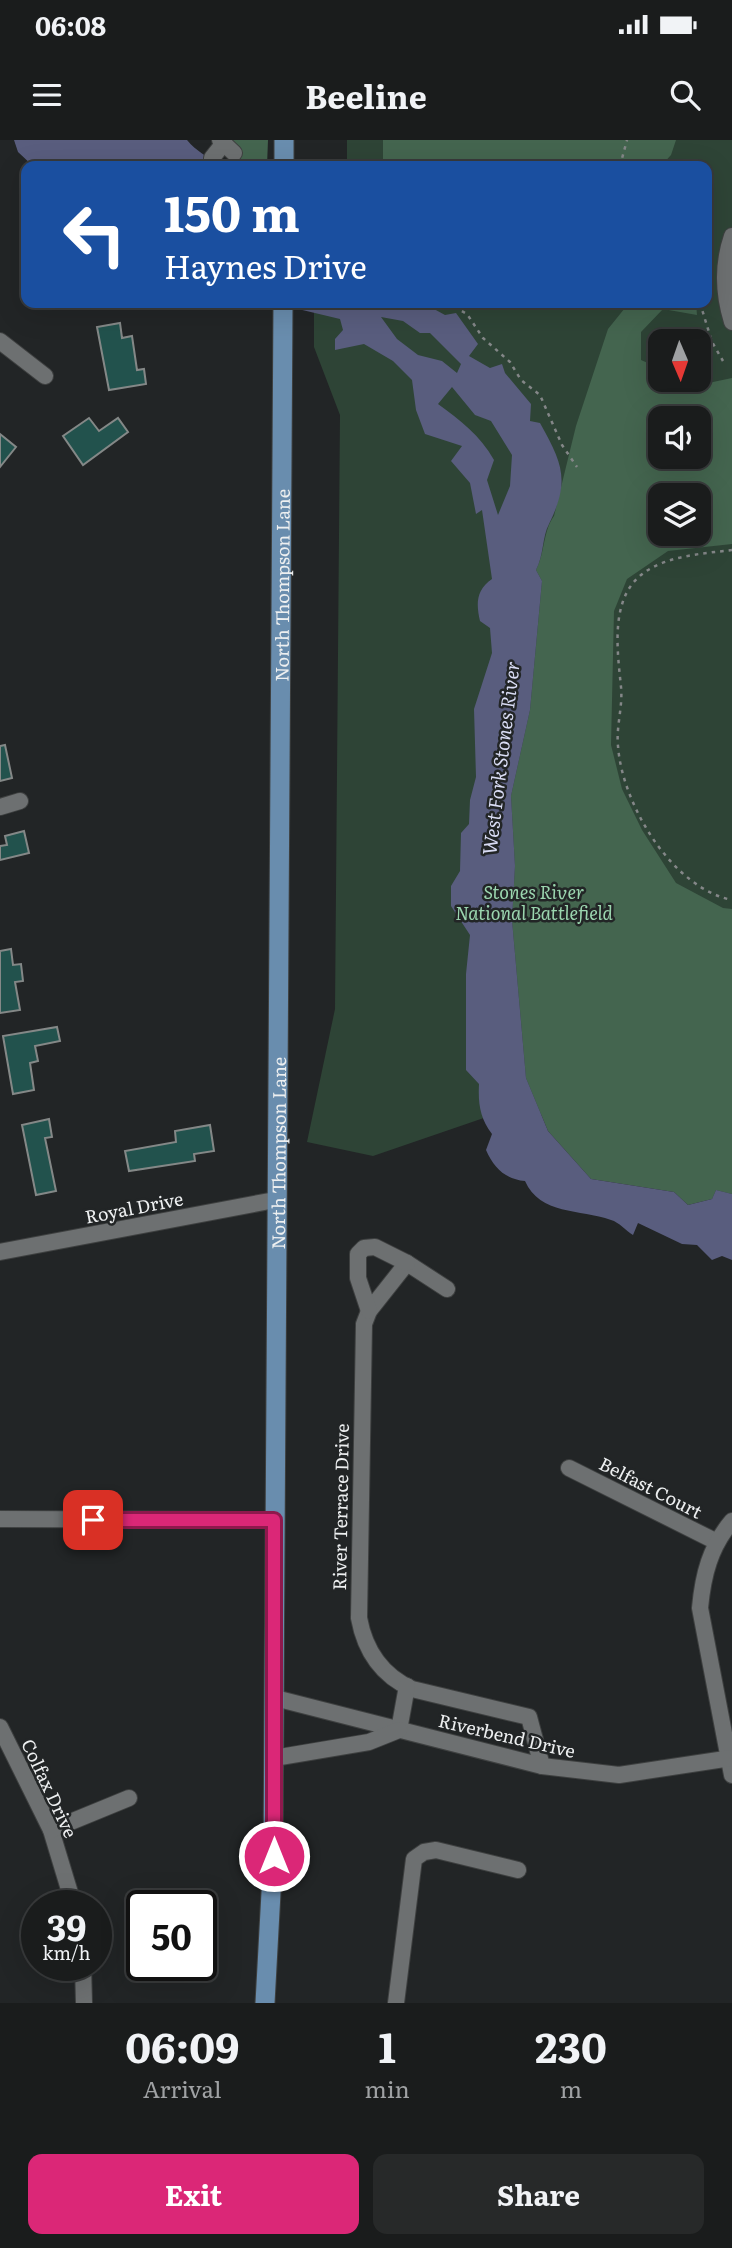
<!DOCTYPE html>
<html lang="en">
<head>
<meta charset="utf-8">
<style>
  :root { --surface:#1a1c1c; --page:#272929; --text:#f1f3f6; --muted:#9fa1a3; --line:#383a3b; --accent:#db2777 }
  body { margin:0; font-family:Literata,serif; background:var(--page); color:var(--text); height:100vh; display:flex; flex-direction:column; font-size:26px; white-space:nowrap }
  * { box-sizing:border-box; margin:0 }
  p { font-size:23px; color:var(--muted) }
  .icon { flex:none; width:38px; height:38px; fill:none; stroke:currentColor; stroke-width:2; stroke-linecap:round; stroke-linejoin:round }
  .map { position:relative; height:1863px; overflow:hidden }
  .panel { display:flex; flex-direction:column; background:var(--surface); flex:1 }
  .panel>* { flex:none }
  .banner { position:absolute; left:21px; top:21px; width:691px; height:147px; border-radius:14px; box-shadow:0 7px 28px #0002,0 0 0 2px var(--line); background:#1a4fa0; color:#fff; overflow:hidden }
  .needle { width:46px; rotate:178deg }
  .tools { position:absolute; left:648px; top:189px; display:grid; gap:14px }
  .tools a { display:grid; place-items:center; width:63px; height:63px; border-radius:14px; background:var(--surface); box-shadow:0 7px 28px #0002,0 0 0 2px var(--line); font-size:35px }
  .speed { position:absolute; left:21px; top:1750px; display:flex; gap:14px; font-size:35px; font-weight:700; text-align:center }
  .speed>* { display:grid; place-content:center; width:91px; height:91px; border-radius:50%; background:var(--surface); box-shadow:0 7px 28px #0002,0 0 0 2px var(--line); line-height:1 }
  .speed small { font-size:18px; font-weight:400 }
  .speed .limit { border:4px solid #111; border-radius:10px; background:#fff; color:#111 }
  .pin { position:absolute; display:grid; place-items:center; width:60px; height:60px; color:#fff; margin:-30px; border-radius:14px; box-shadow:0 4px 10px #0006 }
  .me { position:absolute; width:77px; margin:-38px; rotate:0deg; stroke-linejoin:round; filter:drop-shadow(0 0 5px #0008) }
  .turn { display:flex; align-items:center; gap:24px; height:147px; padding:0 28px; font-size:32px }
  .turn .icon { width:91px; height:91px; stroke-width:2.5 }
  .turn b { display:block; font-size:49px; line-height:60px }
  .eta { display:flex; justify-content:space-evenly; align-items:center; height:119px; text-align:center }
  .eta b { font-size:42px; font-weight:700; line-height:49px }
  .primary-button { display:flex; gap:14px; margin-top:auto; padding:14px 28px }
  .primary-button a { flex:1; height:80px; border-radius:14px; background:var(--accent); color:#fff; font-size:28px; font-weight:700; line-height:80px; text-align:center }
  .primary-button a+a { background:var(--page); color:var(--text) }
  .status { display:flex; justify-content:space-between; align-items:center; height:49px; padding:0 35px; background:var(--surface); direction:ltr }
  .status svg { height:19px; fill:currentColor }
  header { display:flex; justify-content:space-between; align-items:center; height:91px; padding:0 28px; background:var(--surface); font-size:32px; font-weight:700 }
  .map>svg:first-child { display:block }
</style>
</head>
<body>
<div class="status"><b>06:08</b><svg viewBox="0 0 49 12"><path d="M0 12V9h3v3zM5 12V6h3v6zM10 12V3h3v9zM15 12V0h3v12zM26 1h20v11H26zM47 4h2v5h-2z"/></svg></div>
<header><svg class="icon" aria-label="menu" viewBox="0 0 24 24"><path d="M4 6h16M4 12h16M4 18h16"/></svg>Beeline<svg class="icon" aria-label="search" viewBox="0 0 24 24"><circle cx="10" cy="10" r="6"/><path d="M15 15l6 6"/></svg></header>
<div class="map">
<svg width="732" height="1863" viewBox="0 0 732 1863">
  <rect width="100%" height="100%" fill="#222526"/>
  <path fill="#2e4436" fill-rule="evenodd" d="M347 0H732V1068L522 965 373 1016 307 1002 335 869 340 275 314 207V163H707V26H347ZM660 201H698V240H660ZM660 278H698V317H660ZM660 355H698V394H660Z"/>
  <g fill="#44654f" fill-rule="evenodd">
    <polygon points="228,0 268,0 267,26 234,26 241,12"/>
    <polygon points="383,0 676,0 671,15 661,26 383,26"/>
    <path d="M629 163H696L697 175 663 169 641 192V220L657 227 660 223V240H693L694 246 732 238V404L668 411 627 439 614 471 611 605 622 649 642 690 676 743 723 768 732 769V1054L716 1050 712 1059 688 1065 674 1052 591 1039 548 991 526 938 512 780 515 726 511 656 530 570 542 441 536 430C545 413 543 391 554 376L576 286 608 189ZM660 278H698V317H660ZM660 355H698V394H660Z"/>
  </g>
  <g fill="#595d7e" fill-rule="evenodd">
    <path d="M14 0H187C196 12 208 15 217 26H54L47 22 33 26 18 12Z"/>
    <path d="M273 163H423L445 175 456 173 478 204 469 216 490 228 502 224 505 233 531 264 530 281 540 283C563 324 570 341 549 384 542 397 544 415 536 430L542 441 530 570 511 656 515 726 512 780 526 938 548 991 591 1039 674 1052 688 1065 712 1059 716 1050 732 1054V1120L722 1116 712 1120 697 1105 682 1104 638 1083 633 1095C626 1091 619 1082 611 1080 580 1069 540 1075 525 1041 505 1039 494 1028 486 1010L492 994C480 978 478 964 479 944L466 930V834L470 795 451 766V746L460 731 461 693 469 684 470 660 476 637 474 569 492 513 490 488 480 481C476 464 476 450 492 439L482 370 476 374 470 343 451 321 462 306 425 294 416 270 412 240 393 221 364 204 335 210V199L343 190 340 179ZM381 177 403 181 420 193H430L461 224 457 233 442 221 418 215 397 199ZM452 247 475 275 491 281 512 315 510 346 498 375 487 340 494 320C480 295 460 280 438 264Z"/>
  </g>
  <g fill="#22524d" stroke="#848887" stroke-width="2">
    <polygon points="120,183 122,198 132,196 137,230 144,229 146,244 109,250 97,187"/>
    <polygon points="89,278 99,291 118,278 128,292 83,325 63,296"/>
    <polygon points="0,294 16,307 0,327"/>
    <polygon points="5,605 12,638 0,641 0,606"/>
    <polygon points="24,691 29,713 0,720 0,706 7,705 5,696"/>
    <polygon points="11,809 13,825 21,824 23,841 15,842 20,870 0,873 0,811"/>
    <polygon points="57,887 60,901 35,906 38,921 30,923 34,950 13,954 3,896"/>
    <polygon points="49,979 52,997 45,998 56,1051 36,1055 22,985"/>
    <polygon points="210,985 214,1011 194,1014 195,1021 129,1031 125,1011 176,1002 175,991"/>
  </g>
  <g fill="none" stroke-linecap="round" stroke-linejoin="round">
    <defs>
      <g id="minor">
        <polyline points="220,0 234,13"/>
        <polyline points="212,18 223,4"/>
        <path d="M732 96C722 125 723 153 732 182"/>
        <polyline points="0,201 45,236"/>
        <polyline points="0,667 20,661"/>
        <polyline points="0,1112 275,1060"/>
        <path d="M447 1149 407 1123 369 1171 364 1184 359 1478C365 1511 381 1535 412 1549L529 1577 542 1626"/>
        <polyline points="369,1171 358,1138 358,1114 364,1108 375,1107 407,1123"/>
        <polyline points="569,1328 715,1401"/>
        <polyline points="0,1379 274,1380"/>
        <path d="M732 1381C710 1407 703 1435 700 1468L732 1635"/>
        <polyline points="275,1558 542,1626 619,1635 732,1618"/>
        <polyline points="0,1587 51,1690 74,1766"/>
        <polyline points="399,1590 407,1546"/>
        <polyline points="274,1618 369,1602 399,1590"/>
        <polyline points="51,1690 129,1658"/>
        <polyline points="83,1825 84,1863"/>
        <polyline points="396,1863 414,1719 424,1712 436,1710 518,1730"/>
      </g>
      <g id="major">
        <polyline points="284,26 284,0"/>
        <path id="s1" d="M265 1863 273 1716 283 163"/>
      </g>
    </defs>
    <use href="#minor" stroke="#3e4040" stroke-width="18"/>
    <use href="#major" stroke="#3e4040" stroke-width="21"/>
    <g stroke="#848788" stroke-width="2.5" stroke-dasharray="3.5 5" stroke-linecap="butt">
      <polyline points="620,26 627,0"/>
      <polyline points="447,163 467,174 483,198 510,222 521,240 540,255 562,305 577,327"/>
      <polyline points="700,163 712,202 723,221"/>
      <path d="M732 410C700 414 655 416 633 443 611 470 618 516 621 547 623 567 616 586 618 606 622 664 672 748 732 760"/>
    </g>
    <use href="#minor" stroke="#6d7071" stroke-width="16"/>
    <use href="#major" stroke="#698dae" stroke-width="19"/>
  </g>
  <g fill="none" stroke-linecap="round" stroke-linejoin="round">
    <defs>
      <polyline id="route" points="93,1380 274,1380 274,1716"/>
    </defs>
    <use href="#route" stroke="#8e194d" stroke-width="18"/>
    <use href="#route" stroke="#db2777" stroke-width="12"/>
  </g>
  <g text-anchor="middle" dominant-baseline="central" stroke-width="5" stroke-linejoin="round" paint-order="stroke">
    <g font-size="18" fill="#edeff0" stroke="#222526">
      <text stroke="none"><textPath href="#s1" startOffset="1418">North Thompson Lane</textPath></text>
      <text stroke="none"><textPath href="#s1" startOffset="850">North Thompson Lane</textPath></text>
      <text transform="translate(134 1067) rotate(-11)">Royal Drive</text>
      <text transform="translate(651 1347) rotate(27)">Belfast Court</text>
      <text transform="translate(340 1367) rotate(-89)">River Terrace Drive</text>
      <text transform="translate(507 1595) rotate(13)">Riverbend Drive</text>
      <text transform="translate(50 1648) rotate(65)">Colfax Drive</text>
    </g>
    <g font-size="18" font-style="italic" fill="#9bd6af" stroke="#222526">
      <text x="534" y="751">Stones River<tspan x="534" dy="21">National Battlefield</tspan></text>
    </g>
    <g font-size="19" font-style="italic" fill="#d9dcf4" stroke="#222526">
      <text transform="translate(500 618) rotate(-83)">West Fork Stones River</text>
    </g>
  </g>
</svg>
<div class="tools">
<a><svg class="needle" viewBox="-14 -14 28 28"><path d="M0-13l5 13h-10z" fill="#e53935"/><path d="M0 13l5-13h-10z" fill="#9fa1a3"/></svg></a>
<a><svg class="icon" aria-label="sound" viewBox="0 0 24 24"><path d="M4 9h4l5-4v14l-5-4H4zM17 9q2 3 0 6"/></svg></a>
<a><svg class="icon" aria-label="layers" viewBox="0 0 24 24"><path d="M12 4l9 5-9 5-9-5zM3 14l9 5 9-5"/></svg></a>
</div>
<div class="speed"><div>39<small>km/h</small></div><div class="limit">50</div></div>
<div class="pin" style="left:93px;top:1380px;background:#d93025"><svg class="icon" aria-label="arrive" viewBox="0 0 24 24"><path d="M6 21V4h12l-3 4 3 4H6"/></svg></div>
<svg class="me" style="left:274px;top:1716px" viewBox="-20 -20 40 40"><circle r="17" fill="#db2777" stroke="#fff" stroke-width="3"/><path d="M0-11L8 9 0 5-8 9z" fill="#fff"/></svg>
<div class="banner">
<div class="turn"><svg class="icon" aria-label="left" viewBox="0 0 24 24"><path d="M17 20v-9H6M10 6l-5 5 5 5"/></svg><div><b>150 m</b>Haynes Drive</div></div>
</div>
</div>
<section class="panel">
<div class="eta">
<div><b>06:09</b><p>Arrival</p></div>
<div><b>1</b><p>min</p></div>
<div><b>230</b><p>m</p></div>
</div>
<div class="primary-button"><a>Exit</a><a>Share</a></div>
</section>
</body>
</html>
